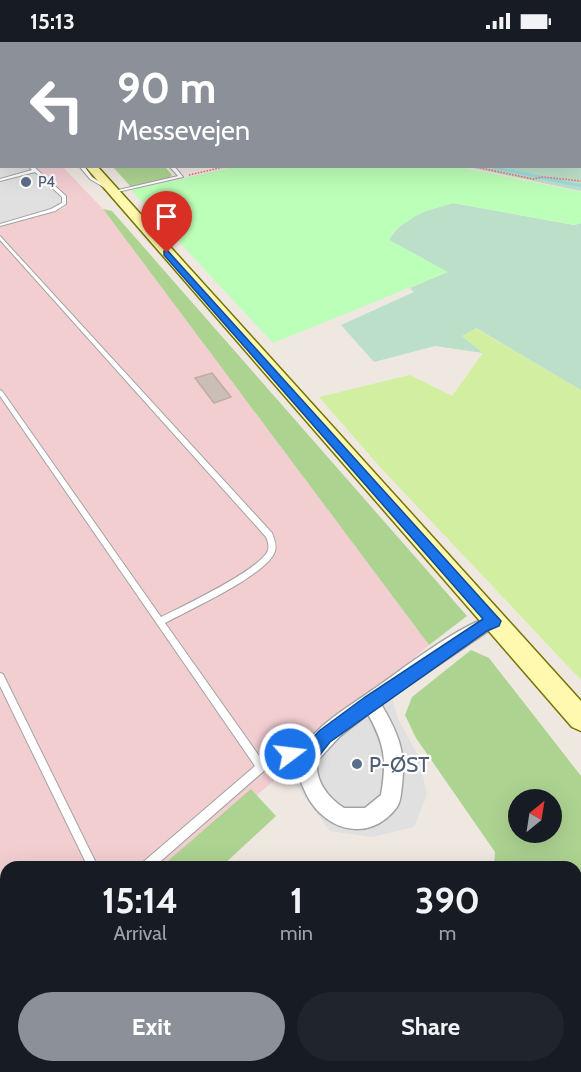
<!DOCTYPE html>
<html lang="en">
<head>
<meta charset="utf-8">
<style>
  :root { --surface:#171b24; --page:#20242c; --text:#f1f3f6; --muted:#9ea1a6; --accent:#8c9099 }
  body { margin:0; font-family:Cabin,sans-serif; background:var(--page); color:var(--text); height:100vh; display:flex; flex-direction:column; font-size:22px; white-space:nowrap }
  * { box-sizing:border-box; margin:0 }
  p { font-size:20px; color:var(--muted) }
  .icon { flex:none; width:33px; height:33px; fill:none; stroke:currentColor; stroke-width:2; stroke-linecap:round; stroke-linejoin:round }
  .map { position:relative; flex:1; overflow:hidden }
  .drawer { position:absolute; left:0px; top:819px; width:582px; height:212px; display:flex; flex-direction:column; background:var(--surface); border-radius:18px 18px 0 0; box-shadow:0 6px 24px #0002 }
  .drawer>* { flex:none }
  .top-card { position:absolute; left:0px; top:0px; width:582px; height:126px; box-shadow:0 6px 24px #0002; background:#8c9099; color:#fff; overflow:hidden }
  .needle { width:39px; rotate:30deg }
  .controls { position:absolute; left:508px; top:747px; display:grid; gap:12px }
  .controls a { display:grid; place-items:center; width:54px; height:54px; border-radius:50%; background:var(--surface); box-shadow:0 6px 24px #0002; font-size:30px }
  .pin { position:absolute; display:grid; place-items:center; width:51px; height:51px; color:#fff; margin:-62px -26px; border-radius:50% 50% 50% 0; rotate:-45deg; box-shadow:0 0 6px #0007 }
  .pin .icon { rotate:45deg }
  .me { position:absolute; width:66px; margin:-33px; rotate:75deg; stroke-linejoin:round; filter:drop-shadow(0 0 4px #0008) }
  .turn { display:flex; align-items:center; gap:21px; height:126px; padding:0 18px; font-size:27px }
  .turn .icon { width:78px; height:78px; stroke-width:2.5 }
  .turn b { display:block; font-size:42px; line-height:51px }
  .eta { display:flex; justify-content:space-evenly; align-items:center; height:102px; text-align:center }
  .eta b { font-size:36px; font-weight:700; line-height:42px }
  .primary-button { display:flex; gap:12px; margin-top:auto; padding:12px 18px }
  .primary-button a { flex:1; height:69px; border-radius:36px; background:var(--accent); color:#fff; font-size:24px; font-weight:700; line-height:69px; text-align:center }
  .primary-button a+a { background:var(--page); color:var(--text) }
  .status { display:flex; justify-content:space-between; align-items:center; height:42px; padding:0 30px; background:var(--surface); direction:ltr }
  .status svg { height:16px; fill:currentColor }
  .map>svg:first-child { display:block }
</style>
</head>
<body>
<div class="status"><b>15:13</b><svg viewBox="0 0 49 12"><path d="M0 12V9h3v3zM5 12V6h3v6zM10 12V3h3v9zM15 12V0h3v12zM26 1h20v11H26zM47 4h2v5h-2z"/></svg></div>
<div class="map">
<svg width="581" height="1030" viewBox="0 0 581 1030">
  <rect width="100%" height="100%" fill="#efe8e1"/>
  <polygon fill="#f2ced1" points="0,0 8,0 2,2 2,124 63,125 103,167 429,603 175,825 6,825 6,973 0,978"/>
  <polygon fill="#d2efa1" points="475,286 581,348 581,638 380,425 319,355 410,333 452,354 483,311 462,294"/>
  <g fill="#add391" fill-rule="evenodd">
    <polygon points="113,125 165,125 172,133 168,137 131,145"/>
    <polygon points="103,167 112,169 467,574 429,603"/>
    <path d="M471 608 489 616 581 734V980L576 972V825H494L495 810 416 696 405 673 412 655ZM519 758H552V790H519Z"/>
    <polygon points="251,747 276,774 221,825 161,825"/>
    <polygon points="6,959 6,1025 0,1030 0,964"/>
  </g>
  <g fill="#bcdfca">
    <polygon points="29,0 361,0 359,2"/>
    <polygon points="581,69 581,149 468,125 580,124"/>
    <path d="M453 161 574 183 581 181V348L476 286 462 294 483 311 435 304 374 320 341 283 414 250 410 246 447 230 389 198C403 175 428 167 453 161Z"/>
  </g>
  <polygon fill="#bcffb8" points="297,124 458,125 581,150 581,181 575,183 453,161 420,171 395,188 389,198 448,230 273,301 131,148 235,125"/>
  <g fill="#e0e0e0">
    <polygon points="0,94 2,124 34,125 68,155 65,166 0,185"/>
    <polygon points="388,641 398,677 419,715 427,753 414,785 372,795 330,789 286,729"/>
  </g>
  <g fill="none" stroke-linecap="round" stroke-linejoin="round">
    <polyline stroke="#9cdbe1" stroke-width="3" points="488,124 581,144"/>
  </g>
  <polygon fill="#cbbdb7" stroke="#c2aca2" stroke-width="1.5" points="212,331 231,355 214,361 195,336"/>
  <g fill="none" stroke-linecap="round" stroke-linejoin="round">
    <defs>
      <g id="service">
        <rect x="3" y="0" width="2" height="2"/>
        <rect x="0" y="37" width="2" height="2"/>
        <polygon points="0,97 2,97 2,100 0,99"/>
        <rect x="0" y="107" width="2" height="2"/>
        <polygon points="28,124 33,124 66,154 66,162 55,169 0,184 0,182 51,167 62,161 62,155 35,130 0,139 0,137 32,128"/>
        <polygon points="79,124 84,124 92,135 114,149 178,134 169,124 174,124 183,135 113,151 90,137"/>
        <path d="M0 194 272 491C274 497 277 503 275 509 269 532 187 569 165 581L262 718C275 707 295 706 311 711L313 714 311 717 308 718 290 716 273 721 154 825H141L142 821 255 724 0 354V348L2 349 161 575C181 565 262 527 268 508 269 504 268 499 266 495L0 198Z"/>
        <polygon points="0,631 3,632 98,825 88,825 0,644"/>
        <polygon points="6,939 6,952 0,956 0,943"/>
      </g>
      <path id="minor" d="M494 573 500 575 502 580 500 585 488 589 381 662C398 691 406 709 402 743 401 750 401 759 397 765 368 804 320 787 304 747 299 736 295 724 300 712 313 685 347 666 371 649 406 625 454 586 494 573ZM368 672C385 703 387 718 381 753L365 766H344C328 756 315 739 317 719L340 694Z"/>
      <g id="secondary">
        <polygon points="15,0 23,0 24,2 16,2"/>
        <polygon points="85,124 97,124 581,659 581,689 572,685"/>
      </g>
    </defs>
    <use href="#service" stroke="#a3a3a3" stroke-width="2"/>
    <use href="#minor" stroke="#a3a3a3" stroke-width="3"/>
    <use href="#secondary" stroke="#777300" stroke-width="3"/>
    <g stroke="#ff6267" stroke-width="1.5" stroke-dasharray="1.5 1.5" stroke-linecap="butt">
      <polyline points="328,0 346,0"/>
      <polyline points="535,0 538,2"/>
      <polyline points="553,0 556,2"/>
      <polyline points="578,0 580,2"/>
      <polyline points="372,2 375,0"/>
      <polyline points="382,2 386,2"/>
      <polyline points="436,2 442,0"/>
      <polyline points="462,2 465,0"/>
      <polyline points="514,2 516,0"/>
      <polyline points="471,124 533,137 543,135 581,139"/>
      <polyline points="189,133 228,124"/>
    </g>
    <use href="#service" fill="#fff" fill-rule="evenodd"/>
    <use href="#minor" fill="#fff" fill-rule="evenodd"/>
    <use href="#secondary" fill="#fff8af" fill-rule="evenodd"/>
  </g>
  <polygon fill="#1a73e8" stroke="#114b97" stroke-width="1.5" points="167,208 501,579 499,584 487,589 330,700 314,720 308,722 284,718 281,712 284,707 290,704 304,706 319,689 365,655 483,577 164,213 164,209"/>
  <g fill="#5c6f8a" stroke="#fff" stroke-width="2">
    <circle cx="26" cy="140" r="6"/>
    <circle cx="357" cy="722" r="6"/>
  </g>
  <g text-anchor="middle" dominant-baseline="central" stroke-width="4.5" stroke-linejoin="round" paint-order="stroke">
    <g font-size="15" fill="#4e5e75" stroke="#fff" text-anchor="start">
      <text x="38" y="140">P4</text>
    </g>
    <g font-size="21" fill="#4e5e75" stroke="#fff" text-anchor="start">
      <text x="369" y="722">P-ØST</text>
    </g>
  </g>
</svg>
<div class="controls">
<a><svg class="needle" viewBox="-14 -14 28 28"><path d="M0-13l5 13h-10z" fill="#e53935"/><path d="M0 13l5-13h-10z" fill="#9ea1a6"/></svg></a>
</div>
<div class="pin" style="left:167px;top:211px;background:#d93025"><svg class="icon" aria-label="arrive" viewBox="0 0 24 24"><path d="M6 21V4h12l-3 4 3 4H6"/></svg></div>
<svg class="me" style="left:290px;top:712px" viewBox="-20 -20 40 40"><circle r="17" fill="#1a73e8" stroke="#fff" stroke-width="3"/><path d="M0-11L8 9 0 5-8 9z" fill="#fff"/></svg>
<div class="top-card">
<div class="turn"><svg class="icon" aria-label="left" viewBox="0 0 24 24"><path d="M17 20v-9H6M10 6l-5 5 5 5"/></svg><div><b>90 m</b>Messevejen</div></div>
</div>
<section class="drawer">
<div class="eta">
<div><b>15:14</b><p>Arrival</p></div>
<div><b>1</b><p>min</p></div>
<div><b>390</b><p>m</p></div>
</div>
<div class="primary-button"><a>Exit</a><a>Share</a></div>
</section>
</div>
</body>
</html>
